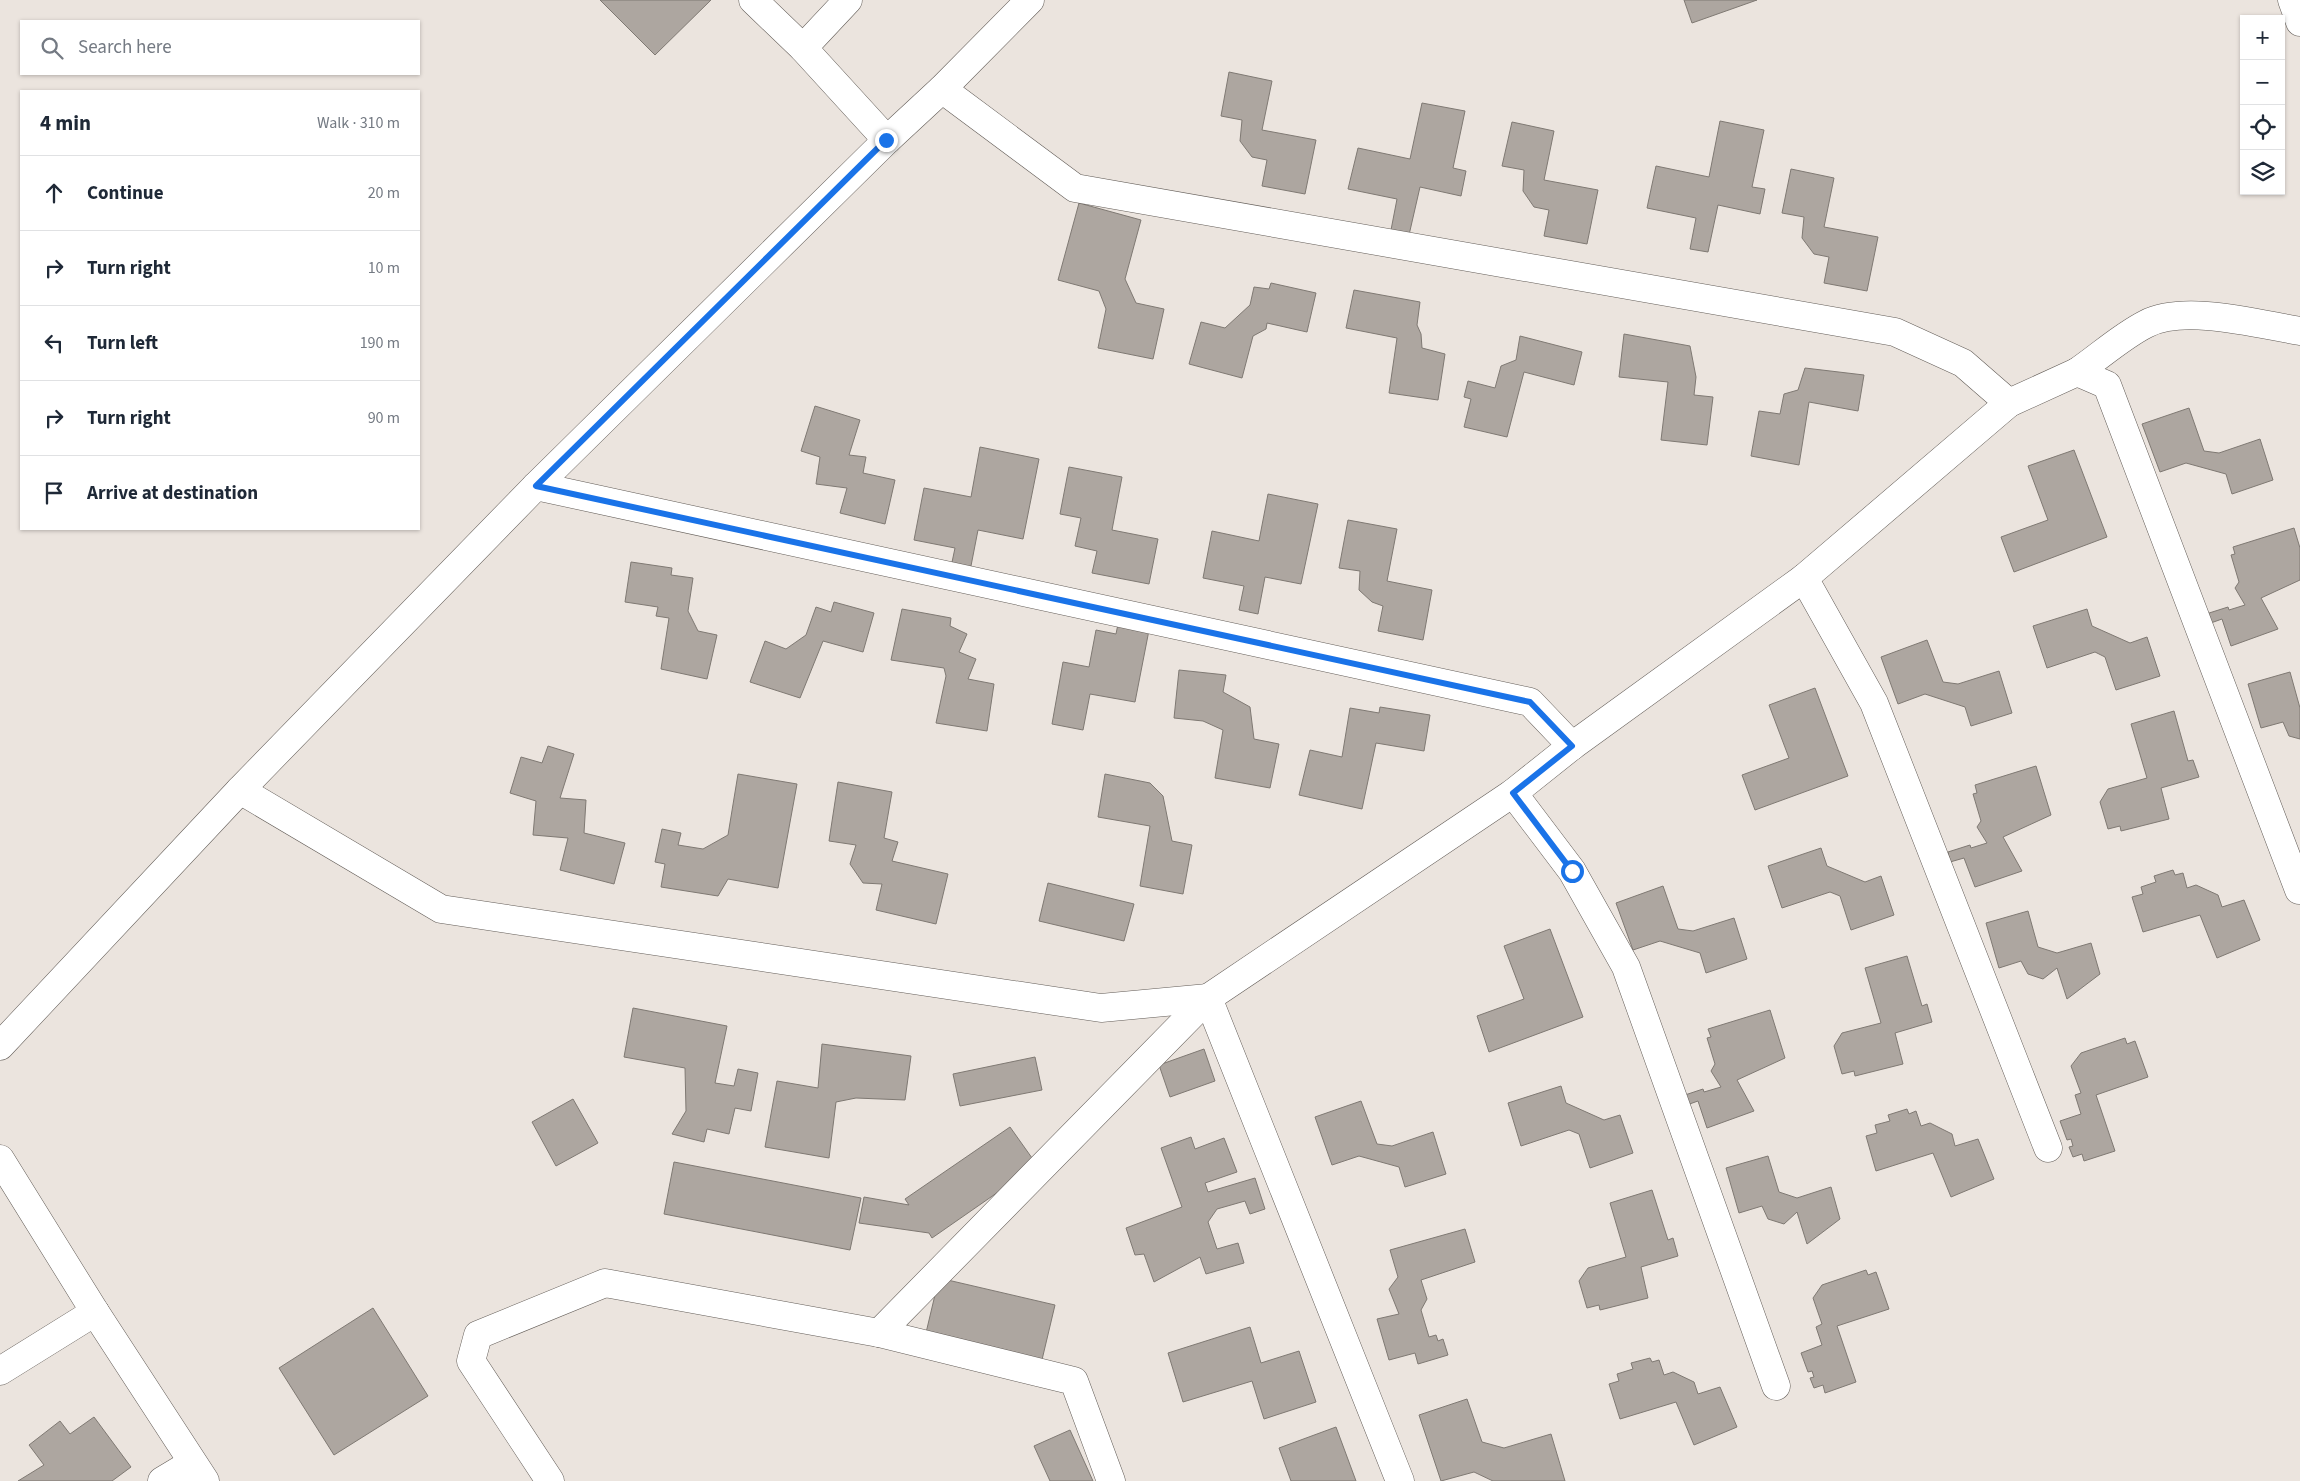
<!DOCTYPE html>
<html lang="en">
<head>
<meta charset="utf-8">
<style>
	:root { --surface:#fff; --page:#f6f6f7; --text:#1f2937; --muted:#747a83; --line:#e0e1e3 }
	body { margin:0; font-family:"Source Sans 3",sans-serif; background:var(--page); color:var(--text) }
	.controls { position:absolute; right:15px; top:15px; display:grid; overflow:hidden; border-radius:0px; box-shadow:0 1px 4px #0004 }
	.controls button { width:45px; height:45px; display:grid; place-items:center; padding:0; border:0; border-bottom:1px solid var(--line); background:var(--surface); color:var(--text); font:25px sans-serif }
	.stop { position:absolute; width:15px; height:15px; margin:-11px; border:4px solid #1a73e8; border-radius:50%; background:#fff }
	.stop.end { background:#1a73e8; border-color:#fff; box-shadow:0 1px 5px #0008 }
	.list { margin:0; padding:0; list-style:none }
	h2 { display:flex; justify-content:space-between; align-items:center; height:65px; margin:0; padding:0 20px; font-size:21px }
	h2 small { font-size:16px; font-weight:400; color:var(--muted) }
	.list li { display:grid; grid-template-columns:32px 1fr auto; gap:15px; align-items:center; box-sizing:border-box; height:75px; padding:0 20px; border-top:1px solid var(--line) }
	.list b { display:block; font-size:19px; white-space:nowrap }
	.list em { font-size:16px; font-style:normal; color:var(--muted) }
	.icon { flex:none; width:28px; height:28px; fill:none; stroke:currentColor; stroke-width:2; stroke-linecap:round; stroke-linejoin:round }
	.map { position:relative; flex:none; width:2300px; height:1481px; overflow:hidden }
	.search { position:absolute; background:var(--surface); box-shadow:0 1px 4px #0004; left:20px; top:20px; width:400px; height:55px; display:flex; align-items:center; gap:12px; box-sizing:border-box; padding:0 18px; border-radius:0px; color:var(--muted); font-size:19px }
	.panel { position:absolute; background:var(--surface); box-shadow:0 1px 4px #0004; left:20px; top:90px; width:400px; height:440px; border-radius:0px }
	.map>svg:first-child { display:block }
</style>
</head>
<body>
<div class="map">
<svg width="2300" height="1481" viewBox="0 0 2300 1481">
	<rect width="100%" height="100%" fill="#ebe4de"/>
	<!-- building -->
	<g fill="#ada6a0" stroke="#7f7973">
		<polygon points="600,0 711,0 655,55"/>
		<polygon points="1684,0 1757,0 1692,23"/>
		<polygon points="1229,72 1272,81 1262,130 1316,140 1305,194 1262,186 1267,160 1252,157 1240,141 1242,120 1221,116"/>
		<polygon points="1422,103 1465,111 1453,168 1466,171 1461,196 1420,187 1409,235 1391,230 1397,199 1348,189 1358,148 1410,159"/>
		<polygon points="1720,121 1764,130 1752,187 1765,189 1760,214 1718,205 1708,252 1690,249 1696,218 1647,208 1656,166 1709,177"/>
		<polygon points="1512,122 1554,131 1544,180 1598,190 1587,244 1544,236 1549,210 1534,207 1523,191 1524,170 1502,166"/>
		<polygon points="1791,169 1834,178 1824,227 1878,237 1867,291 1824,283 1829,257 1814,254 1802,238 1804,217 1782,213"/>
		<polygon points="1079,203 1141,220 1125,279 1136,303 1164,309 1153,359 1098,348 1106,309 1099,291 1058,280"/>
		<polygon points="1271,283 1316,293 1307,332 1267,323 1266,329 1253,336 1242,378 1189,364 1201,322 1225,328 1250,305 1254,287 1269,289"/>
		<polygon points="1354,290 1420,302 1417,325 1421,334 1422,348 1445,354 1438,400 1389,393 1397,338 1346,328"/>
		<polygon points="1624,334 1690,346 1696,377 1694,395 1713,397 1707,445 1661,440 1668,382 1619,377"/>
		<polygon points="1520,336 1582,352 1574,385 1524,372 1507,437 1464,427 1471,399 1464,397 1468,381 1495,388 1501,366 1516,360"/>
		<polygon points="1805,368 1864,375 1858,411 1809,402 1799,465 1751,456 1759,411 1780,414 1784,394 1798,390"/>
		<polygon points="815,406 860,420 849,455 866,457 863,473 895,480 885,524 840,513 847,488 816,484 820,457 801,451"/>
		<polygon points="2189,408 2204,451 2219,453 2260,439 2273,480 2232,494 2226,474 2186,463 2160,472 2142,424"/>
		<polygon points="980,447 1039,459 1023,539 978,530 970,571 951,567 955,548 914,540 924,488 971,497"/>
		<polygon points="2074,450 2107,537 2014,572 2001,537 2048,520 2028,466"/>
		<polygon points="1069,467 1122,477 1112,530 1158,539 1149,584 1092,573 1097,551 1075,546 1081,518 1060,514"/>
		<polygon points="1268,494 1318,504 1301,584 1265,577 1258,614 1239,610 1244,586 1203,578 1212,531 1259,541"/>
		<polygon points="1348,520 1397,529 1387,581 1432,590 1423,640 1378,631 1383,606 1372,602 1359,590 1360,571 1339,568"/>
		<polygon points="2294,528 2300,548 2300,580 2261,598 2278,629 2231,646 2222,619 2208,624 2206,614 2228,607 2229,610 2245,605 2235,588 2239,582 2231,555 2235,554 2233,547"/>
		<polygon points="631,562 672,568 671,575 693,578 688,611 698,631 717,635 707,679 661,669 669,618 656,616 658,607 625,602"/>
		<polygon points="834,602 874,613 863,652 823,641 800,698 750,682 765,641 786,649 806,635 816,607 831,612"/>
		<polygon points="902,609 951,618 950,626 967,634 959,652 976,659 968,679 994,684 987,731 936,723 946,676 944,668 891,660"/>
		<polygon points="2087,609 2092,626 2130,643 2147,637 2160,676 2116,690 2105,657 2095,652 2047,668 2033,626"/>
		<polygon points="1119,619 1150,625 1135,702 1090,694 1083,730 1052,724 1063,662 1089,667 1096,630 1116,634"/>
		<polygon points="1927,640 1943,682 1958,684 1999,671 2012,713 1971,726 1965,707 1925,694 1898,704 1881,657"/>
		<polygon points="1179,670 1226,675 1223,692 1250,707 1254,739 1279,744 1270,788 1215,778 1223,730 1203,721 1174,718"/>
		<polygon points="2290,672 2300,708 2300,739 2289,736 2283,722 2261,728 2248,684"/>
		<polygon points="1815,688 1848,776 1755,810 1742,775 1789,758 1769,705"/>
		<polygon points="1380,707 1430,715 1424,751 1376,743 1362,809 1299,795 1310,750 1342,757 1350,708 1379,713"/>
		<polygon points="2174,711 2188,761 2193,760 2199,777 2161,788 2169,819 2121,831 2120,826 2108,829 2100,802 2108,789 2147,778 2131,724"/>
		<polygon points="548,746 574,754 560,798 586,800 584,833 625,843 614,884 560,870 568,838 533,835 536,801 510,793 521,757 542,763"/>
		<polygon points="2036,766 2051,815 2003,837 2022,871 1975,887 1964,858 1950,862 1948,852 1970,845 1971,848 1987,843 1977,827 1981,821 1973,794 1977,793 1975,785"/>
		<polygon points="738,774 797,784 778,888 728,879 718,896 661,887 665,864 655,862 662,829 681,833 678,845 703,849 728,835"/>
		<polygon points="1105,774 1150,783 1163,796 1172,841 1192,845 1183,894 1140,886 1150,826 1098,817"/>
		<polygon points="838,782 892,792 884,838 898,842 892,861 948,874 936,924 876,910 882,884 863,883 850,864 856,845 829,841"/>
		<polygon points="1821,848 1827,866 1865,882 1881,876 1894,915 1851,930 1840,896 1830,892 1782,908 1768,866"/>
		<polygon points="2173,870 2175,875 2183,873 2187,888 2196,885 2218,895 2222,907 2244,900 2260,940 2217,958 2200,915 2143,932 2132,897 2143,894 2141,887 2156,882 2154,876"/>
		<polygon points="1048,883 1134,904 1124,941 1039,921"/>
		<polygon points="1663,886 1678,929 1693,931 1734,918 1747,959 1706,973 1700,953 1660,941 1633,950 1616,903"/>
		<polygon points="2028,911 2038,947 2057,953 2091,943 2100,974 2067,999 2057,968 2043,979 2028,974 2021,961 1999,968 1986,923"/>
		<polygon points="1550,929 1583,1017 1489,1052 1477,1016 1524,999 1504,946"/>
		<polygon points="1907,956 1922,1006 1927,1004 1932,1022 1895,1033 1903,1064 1855,1076 1854,1071 1842,1074 1834,1046 1842,1033 1881,1023 1865,968"/>
		<polygon points="633,1008 727,1026 715,1083 734,1086 738,1069 758,1073 751,1111 735,1108 729,1134 707,1129 704,1142 672,1134 686,1111 685,1068 624,1057"/>
		<polygon points="1770,1010 1785,1058 1737,1080 1754,1111 1707,1128 1698,1101 1684,1106 1682,1096 1703,1089 1704,1092 1721,1087 1711,1071 1715,1064 1707,1038 1711,1037 1708,1029"/>
		<polygon points="2125,1038 2127,1044 2135,1041 2148,1077 2096,1095 2115,1151 2084,1161 2082,1154 2073,1157 2069,1147 2073,1146 2071,1139 2067,1140 2060,1121 2081,1114 2075,1095 2081,1093 2071,1066 2081,1053"/>
		<polygon points="822,1044 911,1056 905,1100 856,1098 836,1102 829,1158 765,1147 777,1081 818,1088"/>
		<polygon points="1204,1049 1215,1081 1170,1097 1159,1065"/>
		<polygon points="1035,1057 1042,1090 960,1106 953,1074"/>
		<polygon points="1561,1086 1566,1103 1604,1120 1620,1115 1633,1153 1590,1168 1579,1134 1569,1130 1521,1146 1508,1103"/>
		<polygon points="573,1099 598,1143 556,1166 532,1122"/>
		<polygon points="1361,1101 1377,1144 1392,1146 1433,1132 1446,1174 1405,1187 1399,1167 1359,1156 1332,1165 1315,1117"/>
		<polygon points="1907,1109 1909,1114 1916,1111 1921,1126 1930,1123 1952,1134 1955,1146 1978,1139 1994,1179 1951,1197 1933,1153 1876,1171 1866,1136 1877,1133 1875,1125 1890,1121 1888,1115"/>
		<polygon points="1010,1127 1037,1165 932,1238 929,1233 859,1223 864,1197 909,1205 905,1199"/>
		<polygon points="1191,1137 1195,1149 1224,1138 1237,1172 1205,1183 1208,1192 1255,1178 1265,1209 1250,1214 1245,1201 1217,1209 1208,1222 1217,1249 1238,1243 1244,1263 1206,1274 1200,1257 1154,1282 1144,1254 1135,1255 1126,1228 1182,1207 1161,1148"/>
		<polygon points="1768,1156 1779,1192 1797,1198 1831,1187 1840,1219 1807,1244 1797,1212 1784,1224 1768,1219 1762,1206 1739,1213 1726,1168"/>
		<polygon points="674,1162 861,1198 850,1250 664,1214"/>
		<polygon points="1652,1190 1668,1240 1673,1238 1678,1256 1641,1267 1648,1298 1600,1310 1599,1305 1587,1308 1579,1281 1588,1268 1626,1257 1610,1203"/>
		<polygon points="1465,1229 1475,1262 1421,1280 1427,1299 1421,1310 1429,1337 1436,1335 1438,1341 1443,1339 1448,1355 1418,1364 1415,1353 1389,1360 1377,1319 1399,1314 1389,1289 1398,1277 1390,1250"/>
		<polygon points="1866,1270 1868,1275 1876,1272 1889,1309 1837,1326 1856,1382 1825,1393 1823,1385 1814,1388 1810,1378 1814,1377 1812,1371 1808,1372 1801,1353 1822,1345 1816,1327 1822,1324 1813,1298 1822,1285"/>
		<polygon points="939,1278 1055,1305 1041,1364 925,1337"/>
		<polygon points="373,1308 428,1396 334,1455 279,1368"/>
		<polygon points="1250,1327 1261,1363 1299,1351 1316,1402 1264,1419 1252,1381 1183,1402 1168,1353"/>
		<polygon points="1650,1358 1652,1362 1659,1360 1664,1375 1673,1372 1694,1382 1698,1394 1720,1387 1737,1427 1694,1445 1676,1402 1620,1419 1609,1384 1619,1381 1617,1374 1633,1369 1631,1363"/>
		<polygon points="1467,1399 1482,1442 1504,1448 1551,1434 1565,1481 1493,1481 1474,1472 1441,1481 1419,1415"/>
		<polygon points="94,1417 131,1467 112,1481 18,1481 44,1465 29,1445 60,1421 70,1434"/>
		<polygon points="1336,1427 1356,1481 1291,1481 1279,1448"/>
		<polygon points="1070,1430 1093,1481 1050,1481 1034,1446"/>
	</g>
	<g fill="none" stroke-linecap="round" stroke-linejoin="round">
		<!-- minor casing -->
		<g stroke="#635d58" stroke-width="29">
			<g id="minor">
				<polyline points="753,0 803,48 887,140"/>
				<polyline points="2292,0 2300,22"/>
				<polyline points="803,48 848,0"/>
				<polyline points="942,89 1075,188 1895,332 1963,363 2009,403"/>
				<path d="M 2077,372 C 2099,357 2122,336 2146,324 C 2184,304 2258,324 2300,331"/>
				<polyline points="536,486 1530,702 1572,746"/>
				<polyline points="1804,578 1874,703 2048,1148"/>
				<polyline points="240,790 441,909 1101,1008 1208,998 1400,1481"/>
				<polyline points="1513,793 1572,871 1626,967 1776,1386"/>
				<polyline points="0,1159 95,1312 205,1481"/>
				<polyline points="879,1333 1208,998 1513,793 1572,746 1804,578 2009,403 2077,372 2107,385 2299,890"/>
				<polyline points="0,1371 95,1312"/>
				<polyline points="162,1481 192,1463"/>
				<polyline points="550,1481 471,1361 478,1335 605,1283 879,1333 1074,1381 1111,1481"/>
			</g>
		</g>
		<!-- tertiary casing -->
		<g stroke="#635d58" stroke-width="29">
			<polyline id="tertiary" points="0,1046 240,790 536,486 887,140 942,89 1030,0"/>
		</g>
		<!-- minor -->
		<use href="#minor" stroke="#fff" stroke-width="28"/>
		<!-- tertiary -->
		<use href="#tertiary" stroke="#fff" stroke-width="28"/>
	</g>
	<g fill="none" stroke-linecap="round" stroke-linejoin="round">
		<!-- route -->
		<polyline stroke="#1a73e8" stroke-width="6" points="886,140 536,486 1530,702 1572,746 1513,793 1572,871"/>
	</g>
</svg>
<div class="controls">
<button>+</button>
<button>−</button>
<button><svg class="icon" aria-label="locate" viewBox="0 0 24 24"><circle cx="12" cy="12" r="6"/><path d="M12 2v4M12 18v4M2 12h4M18 12h4"/></svg></button>
<button><svg class="icon" aria-label="layers" viewBox="0 0 24 24"><path d="M12 4l9 5-9 5-9-5zM3 14l9 5 9-5"/></svg></button>
</div>
<div class="stop" style="left:1572px;top:871px"></div>
<div class="stop end" style="left:886px;top:140px"></div>
<div class="search"><svg class="icon" aria-label="search" viewBox="0 0 24 24"><circle cx="10" cy="10" r="6"/><path d="M15 15l6 6"/></svg>Search here</div>
<section class="panel">
<h2>4 min<small>Walk · 310 m</small></h2>
<ul class="list">
<li><svg class="icon" aria-label="ahead" viewBox="0 0 24 24"><path d="M12 20V5M6 11l6-6 6 6"/></svg><div><b>Continue</b></div><em>20 m</em></li>
<li><svg class="icon" aria-label="right" viewBox="0 0 24 24"><path d="M7 20v-9h11M14 6l5 5-5 5"/></svg><div><b>Turn right</b></div><em>10 m</em></li>
<li><svg class="icon" aria-label="left" viewBox="0 0 24 24"><path d="M17 20v-9H6M10 6l-5 5 5 5"/></svg><div><b>Turn left</b></div><em>190 m</em></li>
<li><svg class="icon" aria-label="right" viewBox="0 0 24 24"><path d="M7 20v-9h11M14 6l5 5-5 5"/></svg><div><b>Turn right</b></div><em>90 m</em></li>
<li><svg class="icon" aria-label="arrive" viewBox="0 0 24 24"><path d="M6 21V4h12l-3 4 3 4H6"/></svg><div><b>Arrive at destination</b></div></li>
</ul>
</section>
</div>
</body>
</html>
